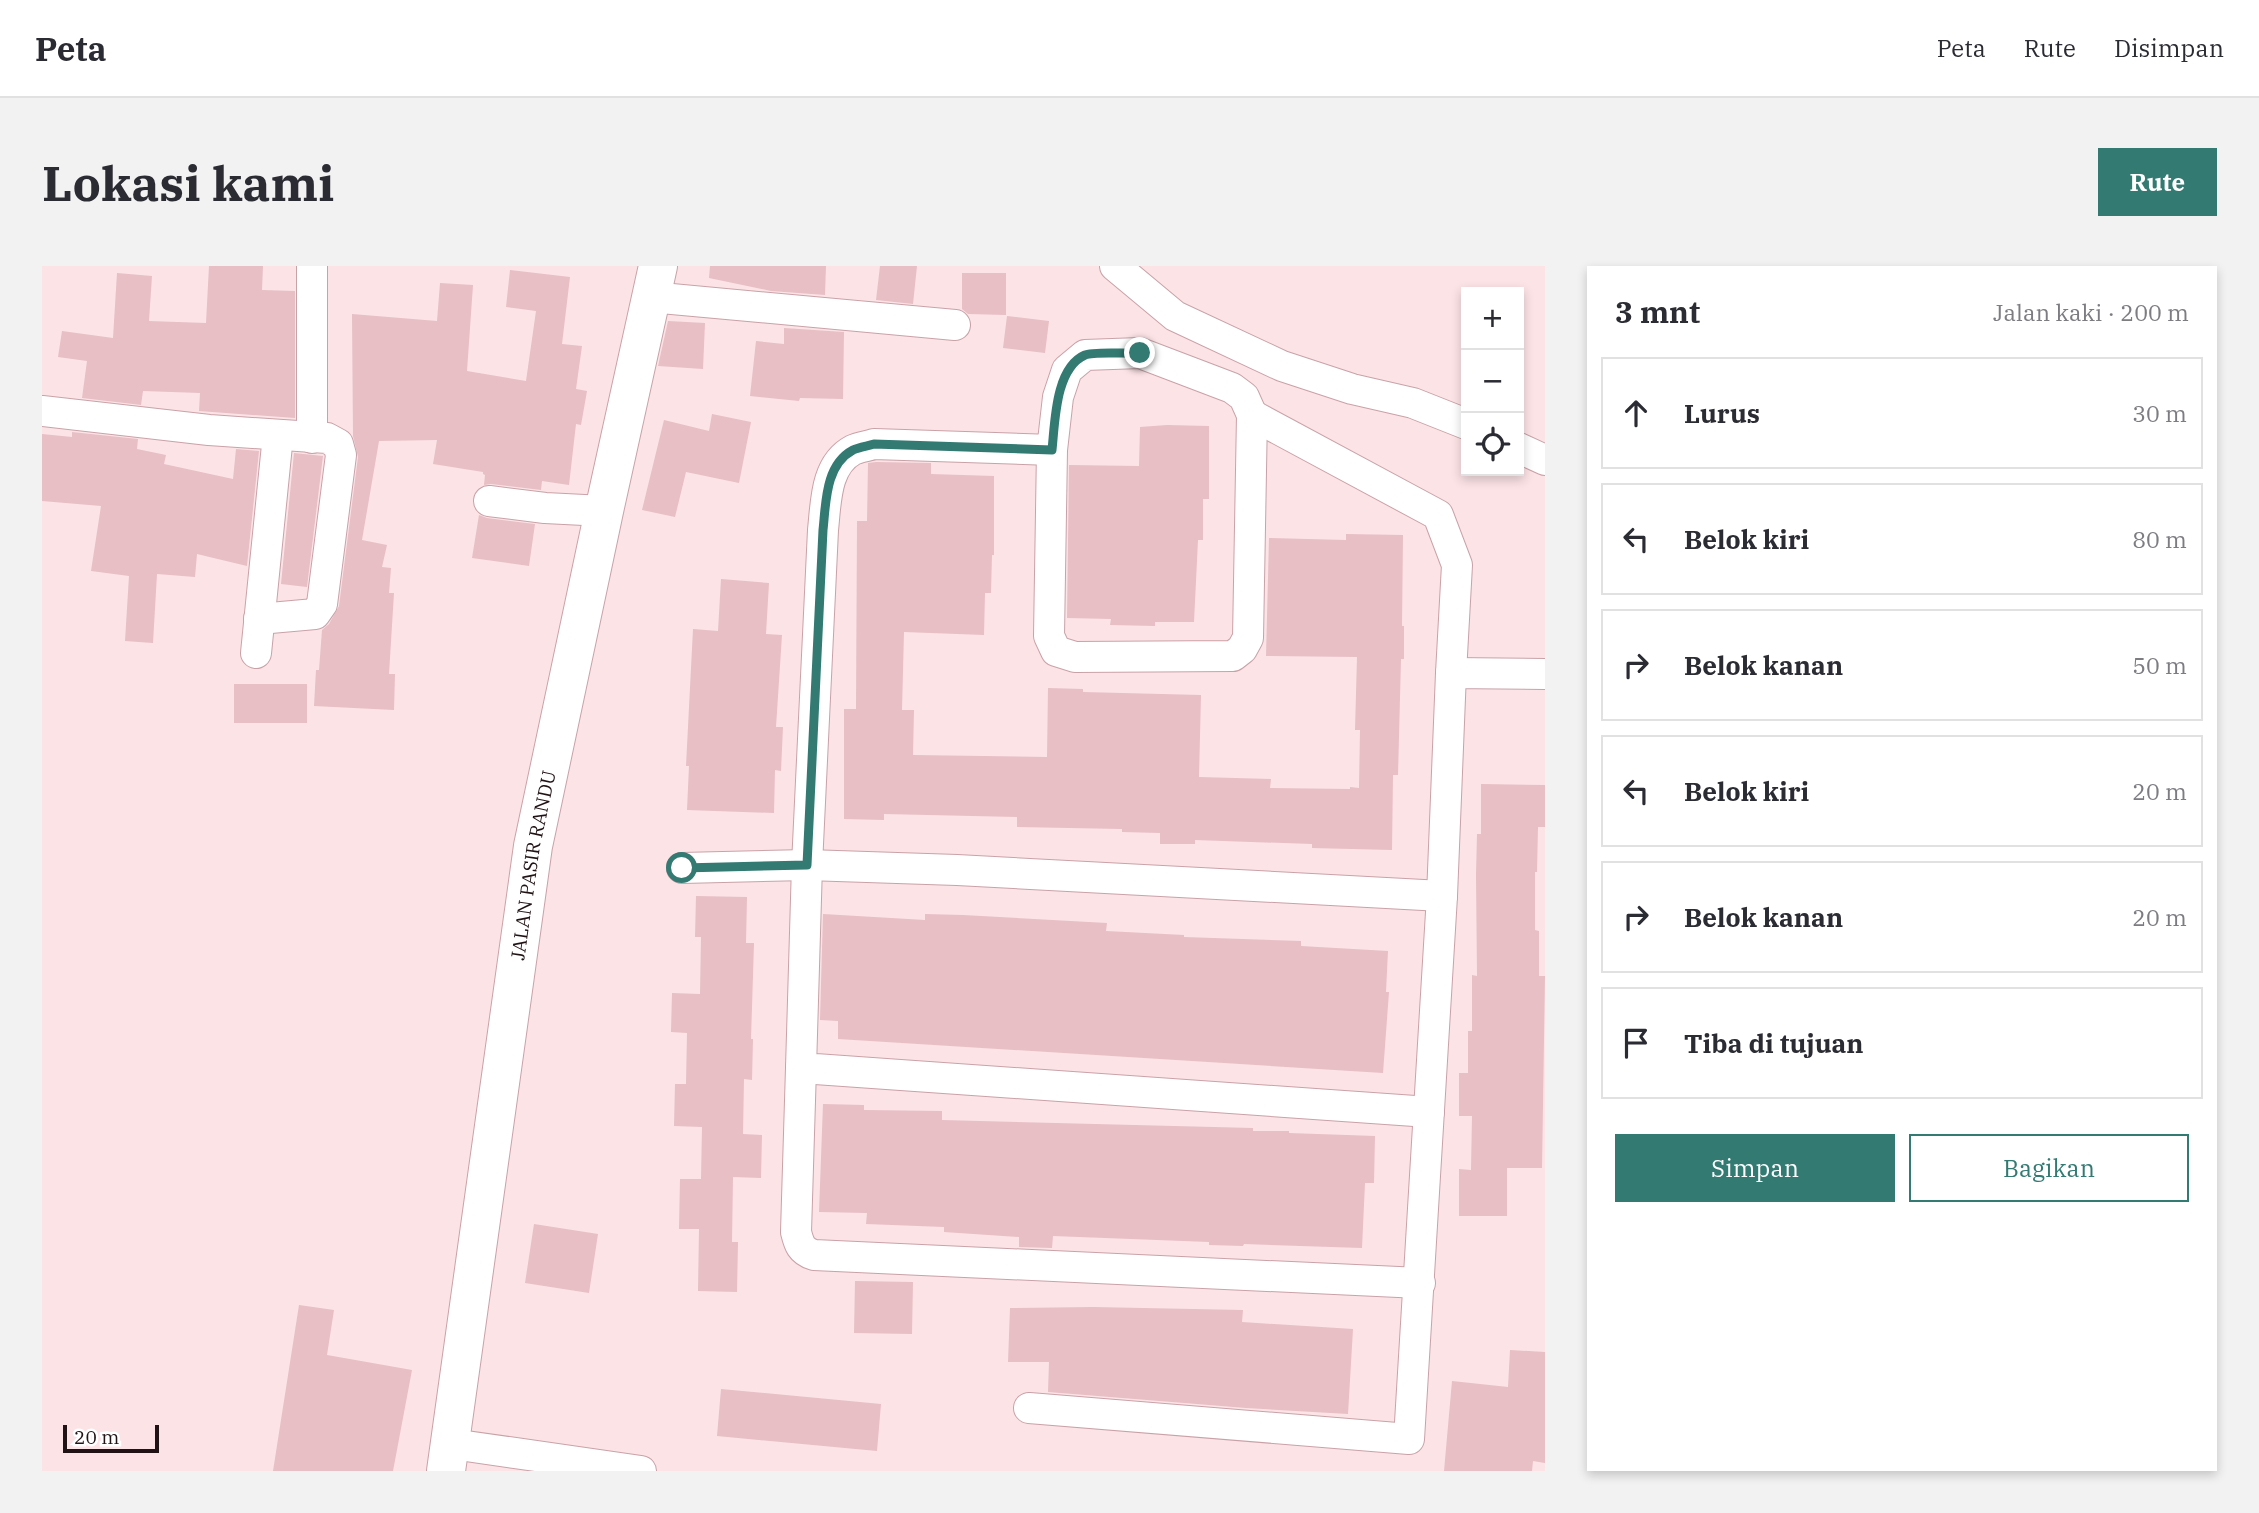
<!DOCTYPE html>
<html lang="id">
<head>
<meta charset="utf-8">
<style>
	:root { --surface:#fff; --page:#f2f2f3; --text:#2b2b33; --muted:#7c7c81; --line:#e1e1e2; --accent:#337a73 }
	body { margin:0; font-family:"IBM Plex Serif",serif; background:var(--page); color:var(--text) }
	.controls { position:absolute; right:21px; top:21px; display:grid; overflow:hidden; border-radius:0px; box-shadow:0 4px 10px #0003 }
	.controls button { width:63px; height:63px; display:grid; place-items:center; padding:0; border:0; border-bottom:2px solid var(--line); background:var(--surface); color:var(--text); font:35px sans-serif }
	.scale { position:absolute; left:21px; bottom:18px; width:96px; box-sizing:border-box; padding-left:7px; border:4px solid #201215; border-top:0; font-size:19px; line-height:24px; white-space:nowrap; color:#201215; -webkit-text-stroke:5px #fff; paint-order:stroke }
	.stop { position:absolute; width:21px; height:21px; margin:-16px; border:5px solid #337a73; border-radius:50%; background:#fff }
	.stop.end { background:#337a73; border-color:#fff; box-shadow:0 2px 7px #0008 }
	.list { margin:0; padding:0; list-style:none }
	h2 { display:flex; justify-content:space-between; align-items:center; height:91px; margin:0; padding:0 28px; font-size:30px }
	h2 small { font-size:23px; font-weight:400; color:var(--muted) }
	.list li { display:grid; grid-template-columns:46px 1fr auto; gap:21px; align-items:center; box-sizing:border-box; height:112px; margin:0 14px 14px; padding:0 14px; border:2px solid var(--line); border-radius:0px }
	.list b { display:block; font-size:26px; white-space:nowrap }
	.list em { font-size:23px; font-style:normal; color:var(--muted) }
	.actions { display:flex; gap:14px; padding:21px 28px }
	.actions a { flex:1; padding:16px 0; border:2px solid var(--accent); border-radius:0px; text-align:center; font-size:24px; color:var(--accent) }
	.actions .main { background:var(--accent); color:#fff }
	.icon { flex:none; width:38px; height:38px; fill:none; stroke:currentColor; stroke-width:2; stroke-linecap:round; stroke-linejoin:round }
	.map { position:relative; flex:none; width:1503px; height:1205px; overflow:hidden; border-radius:0px }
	header { display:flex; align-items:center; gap:42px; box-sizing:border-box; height:98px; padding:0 35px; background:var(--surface); border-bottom:2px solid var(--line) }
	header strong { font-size:33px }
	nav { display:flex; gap:38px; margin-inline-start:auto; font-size:24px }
	.intro { display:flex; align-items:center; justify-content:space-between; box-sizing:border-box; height:168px; padding:0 42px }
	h1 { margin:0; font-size:49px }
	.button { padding:18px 32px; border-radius:0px; background:var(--accent); color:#fff; font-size:24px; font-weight:700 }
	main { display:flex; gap:42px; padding:0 42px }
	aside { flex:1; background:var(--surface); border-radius:0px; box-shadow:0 4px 10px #0003 }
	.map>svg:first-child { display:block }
</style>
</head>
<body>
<header>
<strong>Peta</strong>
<nav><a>Peta</a><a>Rute</a><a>Disimpan</a></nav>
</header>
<div class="intro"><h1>Lokasi kami</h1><a class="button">Rute</a></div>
<main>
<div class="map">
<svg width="1503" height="1205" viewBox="0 0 1503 1205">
	<rect width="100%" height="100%" fill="#fce3e6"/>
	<!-- building -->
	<g fill="#e7bfc5">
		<polygon points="167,0 221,0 220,24 253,25 253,152 157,145 158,127 101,125 99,139 40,132 45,95 16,91 20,65 71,72 75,7 110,10 107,55 164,57"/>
		<polygon points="668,0 784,0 783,29 729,25 667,12"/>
		<polygon points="838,0 875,0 871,38 834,34"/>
		<polygon points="468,4 528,11 520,78 540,80 534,123 545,125 539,159 534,158 527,219 500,215 499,224 449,218 442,219 443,209 441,208 441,206 391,198 395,174 337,175 320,274 345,279 340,301 349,302 347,327 352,327 347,408 353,408 352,444 272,440 274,404 277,404 280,364 287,358 297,340 316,191 311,170 310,48 395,55 398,17 431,19 425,105 484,115 494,45 464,41"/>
		<polygon points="920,7 964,7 964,49 926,48 920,43"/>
		<polygon points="965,50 1007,55 1003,87 961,82"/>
		<polygon points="626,55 663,57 661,103 616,100"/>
		<polygon points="742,62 802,66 801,133 758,132 757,135 708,130 714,75 742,78"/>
		<polygon points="670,148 709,156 697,217 644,206 633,251 600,244 622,154 667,165"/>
		<polygon points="1125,159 1167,160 1167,233 1161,233 1161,274 1156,274 1152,356 1113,356 1113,360 1068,359 1069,353 1025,352 1027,199 1097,200 1098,161"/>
		<polygon points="30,166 96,173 95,183 124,189 122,198 191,213 194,183 217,185 205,300 155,288 153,311 115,308 111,377 83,375 87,310 49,305 59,240 0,235 0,168 30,171"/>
		<polygon points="252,187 281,190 265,321 239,318"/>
		<polygon points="834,196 889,197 889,208 952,210 952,289 950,289 949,327 943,327 942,369 862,366 860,444 872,444 871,489 1005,491 1006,422 1041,423 1041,426 1159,429 1157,511 1229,513 1228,522 1308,523 1308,521 1317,522 1318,464 1313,464 1315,391 1224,390 1227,272 1304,274 1304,268 1361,269 1360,360 1362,360 1362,393 1359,393 1356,509 1351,509 1350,584 1270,582 1270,578 1153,574 1153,578 1118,578 1118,567 1080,566 1080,563 975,561 975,551 842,548 842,554 802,553 802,443 814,443 815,255 825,255 826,197"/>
		<polygon points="437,249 445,252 493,258 487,300 430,292"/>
		<polygon points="679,313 727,317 724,368 740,369 734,461 741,461 739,505 733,504 732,547 645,544 647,500 644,500 651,363 676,365"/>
		<rect x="192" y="418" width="73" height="39"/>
		<polygon points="1439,518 1503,519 1503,561 1496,561 1495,606 1493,606 1493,664 1497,665 1497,710 1503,710 1500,902 1465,902 1465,950 1417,950 1417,903 1429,904 1430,850 1417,850 1417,807 1426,807 1426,765 1430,765 1430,709 1435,710 1434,609 1435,568 1439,568"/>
		<polygon points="654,630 705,631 704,677 712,677 709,773 711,773 710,814 702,813 701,868 720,869 719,912 691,911 690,976 696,976 695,1026 656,1025 657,963 637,963 638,913 659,913 660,861 632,860 633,818 644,818 645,767 629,766 630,727 658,728 659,671 653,671"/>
		<polygon points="781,648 883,654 883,648 921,649 1065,657 1064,665 1142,669 1142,671 1259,675 1259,680 1346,685 1344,726 1347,726 1341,807 796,773 796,755 778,754"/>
		<polygon points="781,838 822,839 822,844 900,845 900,854 1211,862 1211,865 1247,865 1247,867 1333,870 1332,917 1323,917 1320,982 1202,978 1201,980 1167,979 1167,976 1011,970 1010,982 977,981 977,971 902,966 902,961 824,958 825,947 777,946"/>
		<polygon points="492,958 556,968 547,1027 483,1017"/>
		<polygon points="813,1015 871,1016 870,1068 812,1067"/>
		<polygon points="257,1039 292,1044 285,1089 370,1104 351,1205 231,1205"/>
		<polygon points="1051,1041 1201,1044 1200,1056 1311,1063 1306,1148 1204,1142 1006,1126 1007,1096 966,1096 968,1042"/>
		<polygon points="1468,1084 1503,1086 1503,1197 1491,1195 1490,1205 1402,1205 1410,1115 1466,1121"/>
		<polygon points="679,1123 839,1138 835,1185 675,1170"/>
	</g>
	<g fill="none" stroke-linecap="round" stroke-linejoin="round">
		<!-- minor casing -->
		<g stroke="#c9a2a8" stroke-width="32">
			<g id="minor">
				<polyline points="270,0 270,172"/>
				<polyline points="1073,0 1133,50 1240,100 1310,123 1371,137 1424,158"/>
				<polyline points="608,31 913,59"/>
				<polyline points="0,145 167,164 285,172 296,178 299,189 280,338 273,348 217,353"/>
				<polyline points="1210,149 1396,249 1415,299 1409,407"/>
				<polyline points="1477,182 1503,194"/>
				<path d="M 1010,184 L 1016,131 L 1025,104 L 1043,89 L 1098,87 L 1190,122 L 1202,131 L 1210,149 L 1206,372 L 1200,383 L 1191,390 L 1033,391 L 1014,385 L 1007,370 L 1010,184 L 832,178 C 826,180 817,181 811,184 C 783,199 784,237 781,264 L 765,599 L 759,802 L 1387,846"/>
				<polyline points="447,235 503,242 562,245"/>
				<polyline points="214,387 236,169"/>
				<polyline points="640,602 765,599 915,604 1400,630"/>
				<path d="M 759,802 L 754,966 C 757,978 759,985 772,989 L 1378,1017"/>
				<polyline points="987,1142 1367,1173 1400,630 1409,407 1503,408"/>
				<polyline points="410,1178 599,1205"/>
			</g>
		</g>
		<!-- secondary casing -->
		<g stroke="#c9a2a8" stroke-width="40">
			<g id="secondary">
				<path id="s1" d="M 404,1205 L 491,580 L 562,245 L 616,0"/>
			</g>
		</g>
		<!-- minor -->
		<use href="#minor" stroke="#fff" stroke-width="30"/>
		<!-- secondary -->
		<use href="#secondary" stroke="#fff" stroke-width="38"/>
	</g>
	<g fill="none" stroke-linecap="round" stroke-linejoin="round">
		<!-- route -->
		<path stroke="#337a73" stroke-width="9" d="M 640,602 L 765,599 L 781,264 C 784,237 783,199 811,184 C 817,181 826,180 832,178 L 1010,184 C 1013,157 1013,102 1043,89 C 1051,85 1087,88 1098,87"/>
	</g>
	<g text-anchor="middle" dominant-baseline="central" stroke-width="6" stroke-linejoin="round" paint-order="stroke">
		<!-- street labels -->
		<g font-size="19" fill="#201215" stroke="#fff">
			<text stroke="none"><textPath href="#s1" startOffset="612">JALAN PASIR RANDU</textPath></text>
		</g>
	</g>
</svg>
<div class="controls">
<button>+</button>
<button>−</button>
<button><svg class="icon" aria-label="locate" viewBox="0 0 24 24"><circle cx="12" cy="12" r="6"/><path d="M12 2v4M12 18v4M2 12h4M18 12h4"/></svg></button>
</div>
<div class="scale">20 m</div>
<div class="stop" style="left:640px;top:602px"></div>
<div class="stop end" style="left:1098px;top:87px"></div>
</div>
<aside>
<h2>3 mnt<small>Jalan kaki · 200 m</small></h2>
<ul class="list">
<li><svg class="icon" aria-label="ahead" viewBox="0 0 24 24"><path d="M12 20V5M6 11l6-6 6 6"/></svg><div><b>Lurus</b></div><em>30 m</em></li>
<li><svg class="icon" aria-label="left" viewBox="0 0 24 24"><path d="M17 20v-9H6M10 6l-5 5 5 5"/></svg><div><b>Belok kiri</b></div><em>80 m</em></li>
<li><svg class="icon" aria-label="right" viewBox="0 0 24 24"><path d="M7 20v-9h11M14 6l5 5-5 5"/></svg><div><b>Belok kanan</b></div><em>50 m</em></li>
<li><svg class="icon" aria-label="left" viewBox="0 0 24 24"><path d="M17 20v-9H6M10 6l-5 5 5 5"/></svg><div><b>Belok kiri</b></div><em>20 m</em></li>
<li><svg class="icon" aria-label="right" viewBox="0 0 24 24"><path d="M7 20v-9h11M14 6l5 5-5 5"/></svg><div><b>Belok kanan</b></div><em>20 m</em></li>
<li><svg class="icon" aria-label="arrive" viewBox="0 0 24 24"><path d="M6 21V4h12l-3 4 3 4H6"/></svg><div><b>Tiba di tujuan</b></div></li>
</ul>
<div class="actions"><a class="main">Simpan</a><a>Bagikan</a></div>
</aside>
</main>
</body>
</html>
